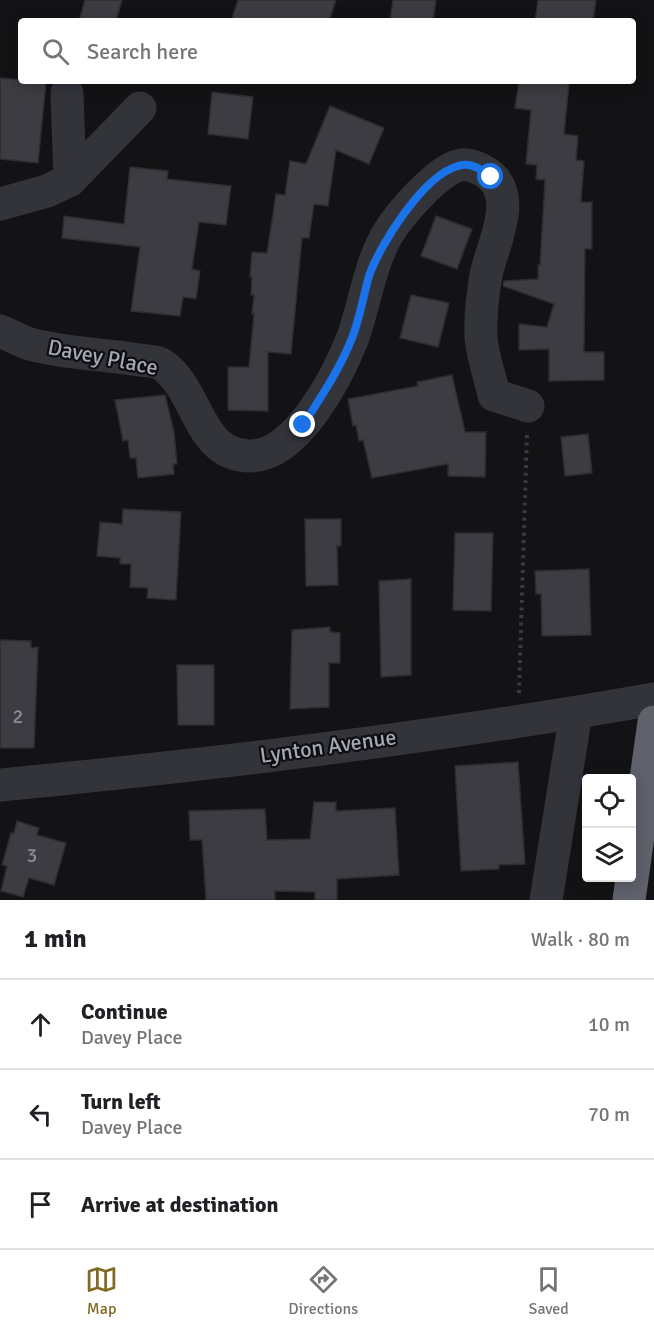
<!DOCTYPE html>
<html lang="en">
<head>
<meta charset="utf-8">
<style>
	:root { --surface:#fff; --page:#f6f6f6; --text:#202124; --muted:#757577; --line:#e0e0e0; --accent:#836a23 }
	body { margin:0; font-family:Signika,sans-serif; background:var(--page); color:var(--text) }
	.controls { position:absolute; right:18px; bottom:18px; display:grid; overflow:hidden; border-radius:6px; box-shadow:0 3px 15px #0003 }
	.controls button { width:54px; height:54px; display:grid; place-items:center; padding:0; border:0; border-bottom:2px solid var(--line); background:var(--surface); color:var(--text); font:30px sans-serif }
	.stop { position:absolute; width:18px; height:18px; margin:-14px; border:4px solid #1a73e8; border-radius:50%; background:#fff }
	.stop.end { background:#1a73e8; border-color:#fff; box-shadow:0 2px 6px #0008 }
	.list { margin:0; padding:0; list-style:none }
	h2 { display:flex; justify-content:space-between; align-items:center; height:78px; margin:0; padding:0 24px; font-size:26px }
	h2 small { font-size:20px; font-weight:400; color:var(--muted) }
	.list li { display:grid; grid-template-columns:39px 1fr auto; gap:18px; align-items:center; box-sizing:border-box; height:90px; padding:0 24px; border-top:2px solid var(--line) }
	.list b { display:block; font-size:22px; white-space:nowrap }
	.list p { margin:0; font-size:20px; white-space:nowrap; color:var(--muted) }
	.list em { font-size:20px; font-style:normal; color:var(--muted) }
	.icon { flex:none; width:33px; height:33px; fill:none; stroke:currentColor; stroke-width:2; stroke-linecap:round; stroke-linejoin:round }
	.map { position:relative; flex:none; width:654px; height:900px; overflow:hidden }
	.search { position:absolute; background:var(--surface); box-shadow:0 3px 15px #0003; left:18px; right:18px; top:18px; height:66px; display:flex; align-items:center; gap:15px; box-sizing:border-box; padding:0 21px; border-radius:6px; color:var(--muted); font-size:22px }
	.sheet { height:348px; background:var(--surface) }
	nav { display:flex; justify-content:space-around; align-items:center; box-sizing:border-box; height:84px; border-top:2px solid var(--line); background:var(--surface); font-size:16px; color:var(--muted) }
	nav a { display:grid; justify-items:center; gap:3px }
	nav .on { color:var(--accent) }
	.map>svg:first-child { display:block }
</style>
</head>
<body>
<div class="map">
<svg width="654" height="900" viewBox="0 0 654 900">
	<rect width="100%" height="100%" fill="#131214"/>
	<!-- building -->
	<g fill="#3c3c42" stroke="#2d2c30" stroke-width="1.5">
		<polygon points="85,0 122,0 116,21 79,21"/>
		<polygon points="238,0 336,0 329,21 231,21"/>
		<polygon points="393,0 436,0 433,21 390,21"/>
		<polygon points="538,0 596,0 593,21 535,21"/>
		<polygon points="0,78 46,82 38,163 0,159"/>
		<polygon points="519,81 569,83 564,134 578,136 576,160 584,161 581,202 592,202 592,249 585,249 584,352 604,352 604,380 549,381 549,349 519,350 519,324 547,327 554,304 503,286 504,281 538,279 538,265 540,265 545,180 536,179 537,165 526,164 531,110 515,108"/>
		<polygon points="212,92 253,97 248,139 208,134"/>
		<polygon points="330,106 384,128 369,164 336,150 328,206 314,204 309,238 302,238 291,354 268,352 268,411 228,410 228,367 249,367 254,314 252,314 254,295 251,295 252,277 250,277 252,252 267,253 276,194 285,195 290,161 306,164"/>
		<polygon points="130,167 168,171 167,179 231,186 226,225 199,222 192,269 200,271 196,299 183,297 180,316 131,311 140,247 62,238 64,216 124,224"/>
		<polygon points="436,216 472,229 457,269 421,256"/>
		<polygon points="411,295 449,303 438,347 400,338"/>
		<polygon points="452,375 465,432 486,432 485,477 448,476 448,464 372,478 363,440 359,441 356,425 353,426 348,399 418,386 417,382"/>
		<polygon points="165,395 174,432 177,464 173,464 174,474 138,478 136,458 130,458 128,440 123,441 115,400"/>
		<polygon points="588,434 592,473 565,476 561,437"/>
		<polygon points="123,509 181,512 176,600 147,598 148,588 130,587 131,564 120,564 120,558 97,556 100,522 122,524"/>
		<polygon points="305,519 341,519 341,546 337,546 338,585 306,586"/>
		<polygon points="455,533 493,533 491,611 453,610"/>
		<polygon points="589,569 591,635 542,636 541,594 536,594 535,571"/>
		<polygon points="411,579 411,675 381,677 379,581"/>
		<polygon points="330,627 330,632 340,633 340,663 329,663 329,707 290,709 292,630"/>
		<polygon points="0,640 31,641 31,648 38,647 34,748 0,748"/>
		<polygon points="177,665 214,665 214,725 178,725"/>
		<polygon points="518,762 525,864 499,865 499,869 461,871 455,766"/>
		<polygon points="314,802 336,802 336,811 395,808 399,875 337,879 337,900 315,900 315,892 275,891 275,900 206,900 202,840 190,840 189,811 265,809 267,840 310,839"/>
		<polygon points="17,821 39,828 37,835 66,843 54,885 29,878 23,897 1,891 7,866 2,865 11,833 14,833"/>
	</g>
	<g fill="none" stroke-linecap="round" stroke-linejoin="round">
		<!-- path -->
		<polyline stroke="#393b41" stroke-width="4" stroke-dasharray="3 4.5" stroke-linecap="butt" points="519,693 527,434"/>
		<!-- minor -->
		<g stroke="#33343a" stroke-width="33">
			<polyline points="67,93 70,180"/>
			<polyline points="0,204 47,191 70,180 140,108"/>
			<path d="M 0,331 C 10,335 20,341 30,344 C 63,353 99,354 133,359 C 142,361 157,360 164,366 C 199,392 198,456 250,456 C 297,456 338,376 353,337 C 365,303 369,267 387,235 C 398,216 439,168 461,165 C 471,164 479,168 487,173 C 520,196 492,245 486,275 C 483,293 480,317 481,336 C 482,355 490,376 494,395 L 528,406"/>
			<path d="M 0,785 C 218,764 438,737 654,699"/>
			<polyline points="546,900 576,713"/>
		</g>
		<!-- highway -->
		<polyline stroke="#5f616b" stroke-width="33" points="629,900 654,722"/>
	</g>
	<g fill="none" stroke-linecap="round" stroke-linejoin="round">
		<!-- route -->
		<path stroke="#1a73e8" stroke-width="8" d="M 303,425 C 321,397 340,369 352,338 C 360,318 363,297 369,276 C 380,244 424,175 458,166 C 471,162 481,169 491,177"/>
	</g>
	<g text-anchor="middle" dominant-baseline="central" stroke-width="4.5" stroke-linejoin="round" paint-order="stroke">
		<!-- number labels -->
		<g font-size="20" fill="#898c99">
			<text x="18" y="716">2</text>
			<text x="32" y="855">3</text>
		</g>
		<!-- street labels -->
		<g font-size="22" fill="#a3a7b6" stroke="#0e0d0f">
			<text transform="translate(103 357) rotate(11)">Davey Place</text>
			<text transform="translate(328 746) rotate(-8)">Lynton Avenue</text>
		</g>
	</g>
</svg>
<div class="controls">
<button><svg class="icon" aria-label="locate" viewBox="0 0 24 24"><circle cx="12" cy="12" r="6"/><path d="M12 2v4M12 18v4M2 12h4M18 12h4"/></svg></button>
<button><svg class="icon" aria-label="layers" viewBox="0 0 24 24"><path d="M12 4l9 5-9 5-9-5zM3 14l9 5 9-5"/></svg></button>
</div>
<div class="stop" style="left:491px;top:177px"></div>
<div class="stop end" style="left:303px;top:425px"></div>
<div class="search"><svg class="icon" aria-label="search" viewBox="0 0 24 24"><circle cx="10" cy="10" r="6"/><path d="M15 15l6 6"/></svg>Search here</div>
</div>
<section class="sheet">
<h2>1 min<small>Walk · 80 m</small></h2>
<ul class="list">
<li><svg class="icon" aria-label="ahead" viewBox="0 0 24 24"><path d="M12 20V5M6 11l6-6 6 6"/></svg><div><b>Continue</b><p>Davey Place</p></div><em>10 m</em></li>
<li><svg class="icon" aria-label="left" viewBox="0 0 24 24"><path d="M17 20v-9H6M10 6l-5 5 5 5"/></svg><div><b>Turn left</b><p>Davey Place</p></div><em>70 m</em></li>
<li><svg class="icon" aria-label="arrive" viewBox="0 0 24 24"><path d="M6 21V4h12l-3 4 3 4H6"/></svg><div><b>Arrive at destination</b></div></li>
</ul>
</section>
<nav>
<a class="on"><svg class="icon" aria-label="map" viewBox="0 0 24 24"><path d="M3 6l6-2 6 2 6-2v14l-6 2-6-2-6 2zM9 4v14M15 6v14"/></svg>Map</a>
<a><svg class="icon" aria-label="directions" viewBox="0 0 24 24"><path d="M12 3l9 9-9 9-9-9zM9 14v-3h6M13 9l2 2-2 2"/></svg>Directions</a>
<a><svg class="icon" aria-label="saved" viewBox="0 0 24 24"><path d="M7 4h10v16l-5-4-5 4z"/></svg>Saved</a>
</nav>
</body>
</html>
